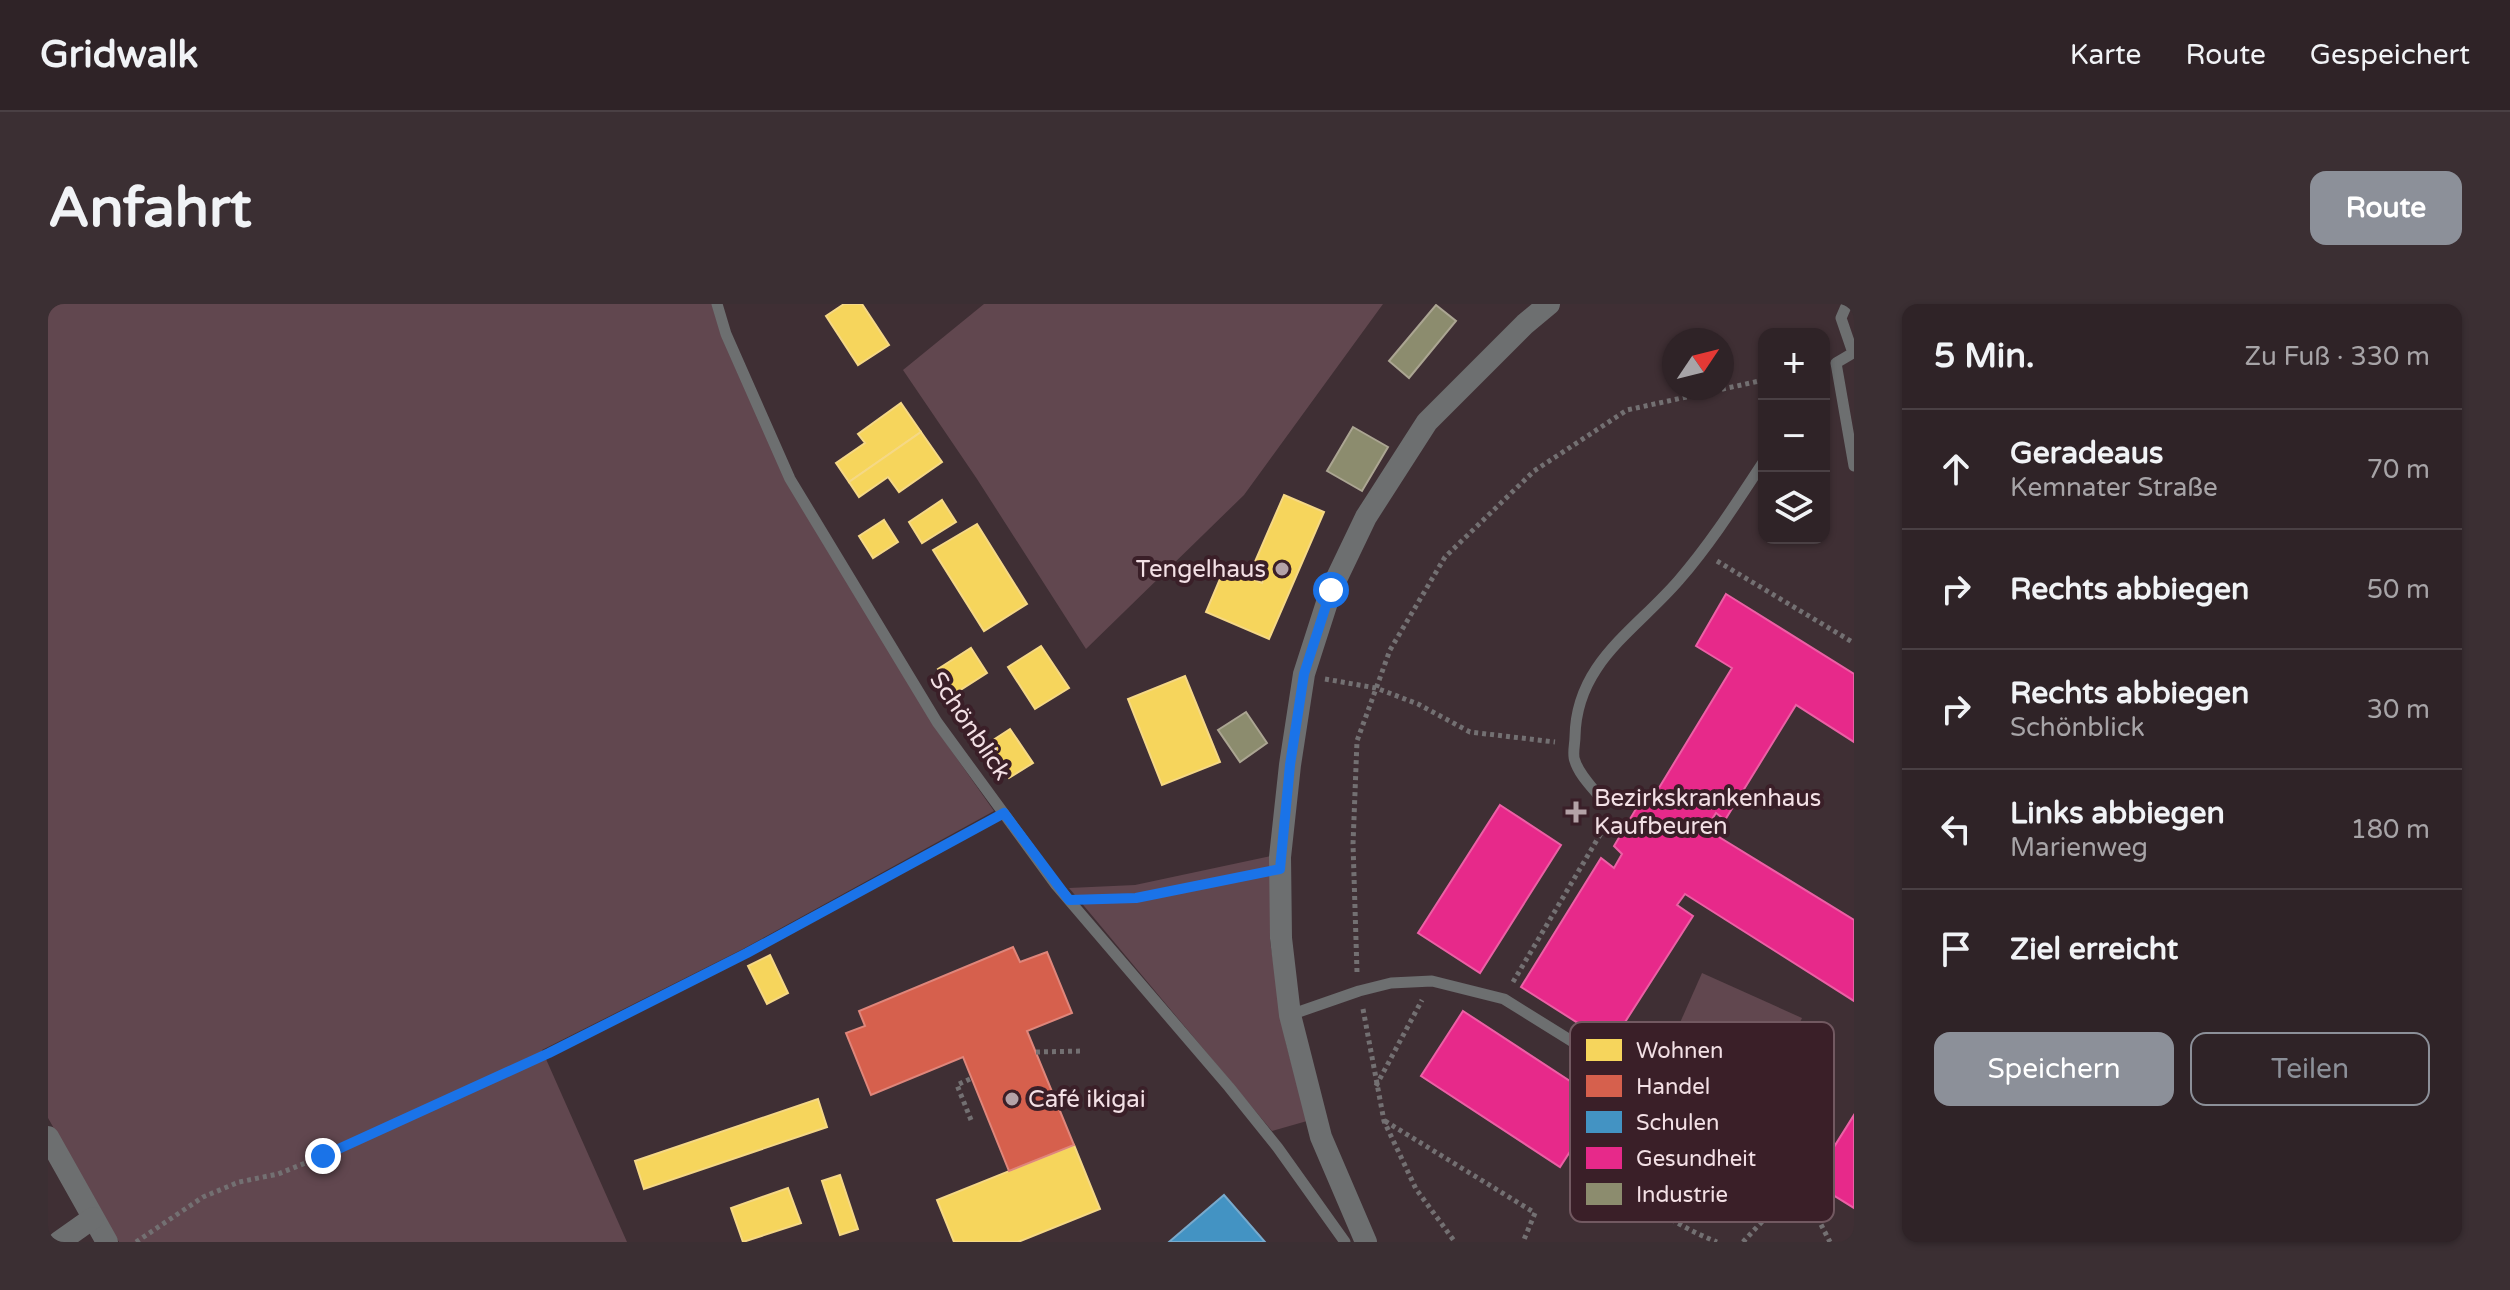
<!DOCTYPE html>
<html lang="de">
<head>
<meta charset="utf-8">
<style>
	:root { --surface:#2f2327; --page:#3b2f33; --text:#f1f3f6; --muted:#a7a4a7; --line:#4a4044; --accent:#8c9099 }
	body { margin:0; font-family:"Varela Round",sans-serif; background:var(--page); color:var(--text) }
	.controls { position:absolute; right:24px; top:24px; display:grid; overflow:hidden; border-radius:16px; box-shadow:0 2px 6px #0004 }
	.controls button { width:72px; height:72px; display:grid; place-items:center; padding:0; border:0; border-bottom:2px solid var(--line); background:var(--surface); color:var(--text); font:40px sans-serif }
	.compass { position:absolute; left:1614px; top:24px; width:72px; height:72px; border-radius:50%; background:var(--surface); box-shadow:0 2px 6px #0004; rotate:55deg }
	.stop { position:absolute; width:24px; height:24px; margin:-18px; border:6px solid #1a73e8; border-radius:50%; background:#fff }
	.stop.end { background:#1a73e8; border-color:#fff; box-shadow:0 2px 8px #0008 }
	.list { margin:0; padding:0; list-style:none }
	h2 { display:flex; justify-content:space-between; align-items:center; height:104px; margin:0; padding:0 32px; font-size:34px }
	h2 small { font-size:26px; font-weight:400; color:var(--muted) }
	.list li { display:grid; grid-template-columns:52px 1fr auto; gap:24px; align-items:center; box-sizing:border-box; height:120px; padding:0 32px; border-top:2px solid var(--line) }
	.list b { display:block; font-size:30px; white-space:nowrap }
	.list p { margin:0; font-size:26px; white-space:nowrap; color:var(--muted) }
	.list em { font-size:26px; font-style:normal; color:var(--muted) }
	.actions { display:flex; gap:16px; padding:24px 32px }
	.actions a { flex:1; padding:18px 0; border:2px solid var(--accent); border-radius:16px; text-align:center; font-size:28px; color:var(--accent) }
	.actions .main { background:var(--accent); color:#fff }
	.icon { flex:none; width:44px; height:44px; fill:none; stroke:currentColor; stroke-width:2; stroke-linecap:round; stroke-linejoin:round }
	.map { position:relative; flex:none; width:1806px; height:938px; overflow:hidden; border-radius:16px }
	header { display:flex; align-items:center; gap:48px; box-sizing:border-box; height:112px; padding:0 40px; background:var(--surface); border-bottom:2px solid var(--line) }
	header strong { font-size:38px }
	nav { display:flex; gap:44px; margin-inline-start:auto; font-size:28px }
	.intro { display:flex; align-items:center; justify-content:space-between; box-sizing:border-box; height:192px; padding:0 48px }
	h1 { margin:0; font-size:56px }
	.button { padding:20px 36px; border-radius:16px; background:var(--accent); color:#fff; font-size:28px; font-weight:700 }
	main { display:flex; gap:48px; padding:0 48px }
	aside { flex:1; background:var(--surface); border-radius:16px; box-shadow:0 2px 6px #0004 }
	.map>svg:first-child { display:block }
</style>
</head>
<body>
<header>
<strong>Gridwalk</strong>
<nav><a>Karte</a><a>Route</a><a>Gespeichert</a></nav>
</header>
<div class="intro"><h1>Anfahrt</h1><a class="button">Route</a></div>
<main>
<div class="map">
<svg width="1806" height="938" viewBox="0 0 1806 938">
	<rect width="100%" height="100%" fill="#3f2f34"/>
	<!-- green -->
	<g fill="#61474f">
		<polygon points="0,0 664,0 739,179 886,422 946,507 695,645 494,746 579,938 71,938 0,814"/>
		<polygon points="936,0 1335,0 1196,191 1038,345 929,175 855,66"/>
		<polygon points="1223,552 1222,637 1238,739 1259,817 1224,827 1021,584 1087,581"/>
		<polygon points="1654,669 1754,714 1727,774 1627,730"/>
	</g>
	<!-- homes -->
	<g fill="#f6d55c" stroke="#f5d885" stroke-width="2">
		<polygon points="796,0 814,0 841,41 810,61 778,12"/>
		<polygon points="853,99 873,128 801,178 788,159 817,139 810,130"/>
		<polygon points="873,128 894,158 851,188 840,173 811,193 801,178"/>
		<polygon points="1236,191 1276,208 1221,335 1158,308 1177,263 1214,279 1219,266 1206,260"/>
		<polygon points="894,196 908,218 874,239 861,218"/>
		<polygon points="836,216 850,238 825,254 811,232"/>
		<polygon points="929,220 979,300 936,327 885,246"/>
		<polygon points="993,342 1021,384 987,405 960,363"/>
		<polygon points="923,344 939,369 906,390 890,365"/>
		<polygon points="1137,372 1172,458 1114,481 1080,395"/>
		<polygon points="962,425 985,459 961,474 939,440"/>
		<polygon points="722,651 740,689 719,700 700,662"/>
		<polygon points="770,795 779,823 596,885 587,857"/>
		<polygon points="1026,841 1052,905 970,938 906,938 889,896"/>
		<polygon points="792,871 810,925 792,931 774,877"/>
		<polygon points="740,884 753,919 695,938 683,904"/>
	</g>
	<!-- shops -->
	<polygon fill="#d6604d" stroke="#df867b" stroke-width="2" points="965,643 972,658 999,648 1024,709 979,727 1026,841 961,867 915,753 823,791 798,729 817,722 811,707"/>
	<!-- schools -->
	<polygon fill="#4393c3" stroke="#78aacd" stroke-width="2" points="1176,891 1217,938 1121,938"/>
	<!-- health -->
	<g fill="#e7298a" stroke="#eb60a5" stroke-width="2">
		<polygon points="1678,290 1806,370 1806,438 1748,401 1677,516 1668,509 1658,525 1806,616 1806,697 1637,590 1629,601 1645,612 1563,740 1473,683 1553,554 1566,564 1574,550 1566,542 1598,488 1606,492 1684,364 1648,342"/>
		<polygon points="1452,501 1513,541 1432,669 1370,629"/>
		<polygon points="1415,707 1554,798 1512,863 1373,772"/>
		<polygon points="1806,811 1806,904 1764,878"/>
	</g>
	<!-- industry -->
	<g fill="#8c8c6e" stroke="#aba592" stroke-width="2">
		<polygon points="1388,1 1408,17 1361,74 1341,57"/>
		<polygon points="1305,123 1340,143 1314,187 1279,167"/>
		<polygon points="1198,408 1219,439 1192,458 1170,426"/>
	</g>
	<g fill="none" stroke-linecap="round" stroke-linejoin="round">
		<!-- path -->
		<g stroke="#737072" stroke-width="5" stroke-dasharray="4 4" stroke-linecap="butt">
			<polyline points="1669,257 1806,339"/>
			<polyline points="1277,375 1328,384 1370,400 1422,428 1507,438"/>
			<polyline points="1044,596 1088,594 1208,570"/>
			<polyline points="1309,668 1305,540 1309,437 1342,346 1397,253 1486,167 1579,106 1716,76"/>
			<polyline points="1465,678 1559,519 1558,514"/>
			<polyline points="1315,705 1336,817 1368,885 1407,938"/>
			<polyline points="988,748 1036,747"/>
			<polyline points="1328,782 1374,696"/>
			<path d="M 1585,798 L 1564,832 L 1564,868 C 1597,899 1626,921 1669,938"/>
			<polyline points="923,816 909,781 924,774"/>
			<polyline points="1337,817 1487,909 1475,938"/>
			<polyline points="1751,878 1782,938"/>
			<polyline points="88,938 155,893 191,878 230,870 275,852 501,749 699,649 941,517"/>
			<polyline points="1695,938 1749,880"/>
		</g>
		<!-- lane -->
		<g stroke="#6d6f70" stroke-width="11">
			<polyline points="669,0 678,30 742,175 889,418 1008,581 1181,783 1230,844 1297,938"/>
			<polyline points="1799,0 1793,14 1805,49 1788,59 1806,162"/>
			<path d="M 1555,497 C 1546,485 1531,471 1527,457 C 1524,451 1527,440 1527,433 C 1528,359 1587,327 1631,276 C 1663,239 1689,198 1716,157"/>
			<polyline points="1242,711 1311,687 1343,679 1384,677 1456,695 1620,797 1747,861"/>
		</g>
		<!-- street -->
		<g stroke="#6d6f70" stroke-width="22">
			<polyline points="0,833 59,938"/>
			<polyline points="11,938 45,914"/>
			<polyline points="1318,938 1273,833 1242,711 1233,634 1232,553 1242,461 1256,370 1283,286 1318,213 1379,118 1477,20 1501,0"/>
		</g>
	</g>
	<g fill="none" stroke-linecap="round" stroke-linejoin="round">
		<!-- route -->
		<polyline stroke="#1a73e8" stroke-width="10" points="275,852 501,749 699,649 956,509 1021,596 1088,594 1232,565 1242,461 1256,370 1283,286"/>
	</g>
	<!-- markers -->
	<g fill="#b4a2a7" stroke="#3a1f28" stroke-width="3">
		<circle cx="1234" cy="265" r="8"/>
		<path d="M1524 496h8v8h8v8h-8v8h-8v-8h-8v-8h8z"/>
		<circle cx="964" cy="795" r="8"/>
	</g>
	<g text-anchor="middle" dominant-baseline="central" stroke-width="8" stroke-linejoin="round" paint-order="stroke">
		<!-- poi labels -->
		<g font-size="24" fill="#f3e0e5" stroke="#3a1f28" text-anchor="start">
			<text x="1218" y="265" text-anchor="end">Tengelhaus</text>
			<text x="1546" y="494">Bezirkskrankenhaus<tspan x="1546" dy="28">Kaufbeuren</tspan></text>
			<text x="980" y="795">Café ikigai</text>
		</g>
		<!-- street labels -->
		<g font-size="24" fill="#f3e0e5" stroke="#3a1f28">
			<text transform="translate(922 422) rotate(56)">Schönblick</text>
		</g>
	</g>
	<!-- legend -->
	<rect x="1522" y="718" width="264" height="200" rx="12" fill="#3a1f28" stroke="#725961" stroke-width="2"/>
	<rect x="1538" y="735" width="36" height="22" fill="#f6d55c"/>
	<rect x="1538" y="771" width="36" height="22" fill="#d6604d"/>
	<rect x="1538" y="807" width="36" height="22" fill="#4393c3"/>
	<rect x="1538" y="843" width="36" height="22" fill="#e7298a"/>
	<rect x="1538" y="879" width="36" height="22" fill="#8c8c6e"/>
	<g font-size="22" fill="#f3e0e5">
		<text x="1588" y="754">Wohnen</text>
		<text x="1588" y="790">Handel</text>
		<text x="1588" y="826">Schulen</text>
		<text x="1588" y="862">Gesundheit</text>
		<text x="1588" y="898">Industrie</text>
	</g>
</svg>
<div class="controls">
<button>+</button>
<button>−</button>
<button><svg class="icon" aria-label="layers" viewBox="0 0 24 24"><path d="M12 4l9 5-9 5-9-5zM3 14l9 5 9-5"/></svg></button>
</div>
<svg class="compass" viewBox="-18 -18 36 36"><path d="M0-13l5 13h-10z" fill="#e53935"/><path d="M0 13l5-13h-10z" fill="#a7a4a7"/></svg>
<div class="stop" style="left:1283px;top:286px"></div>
<div class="stop end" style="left:275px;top:852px"></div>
</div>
<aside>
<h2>5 Min.<small>Zu Fuß · 330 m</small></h2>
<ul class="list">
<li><svg class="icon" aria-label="ahead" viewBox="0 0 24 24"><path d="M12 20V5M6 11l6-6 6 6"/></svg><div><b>Geradeaus</b><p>Kemnater Straße</p></div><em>70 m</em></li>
<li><svg class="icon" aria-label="right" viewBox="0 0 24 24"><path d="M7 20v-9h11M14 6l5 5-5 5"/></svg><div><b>Rechts abbiegen</b></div><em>50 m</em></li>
<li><svg class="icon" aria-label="right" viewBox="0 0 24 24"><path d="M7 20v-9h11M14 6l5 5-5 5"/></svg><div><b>Rechts abbiegen</b><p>Schönblick</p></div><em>30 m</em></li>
<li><svg class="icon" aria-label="left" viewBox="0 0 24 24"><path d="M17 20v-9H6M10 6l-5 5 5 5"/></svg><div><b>Links abbiegen</b><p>Marienweg</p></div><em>180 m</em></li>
<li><svg class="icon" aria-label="arrive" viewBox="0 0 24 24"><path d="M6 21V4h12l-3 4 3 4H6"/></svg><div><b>Ziel erreicht</b></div></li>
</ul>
<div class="actions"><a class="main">Speichern</a><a>Teilen</a></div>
</aside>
</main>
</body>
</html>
